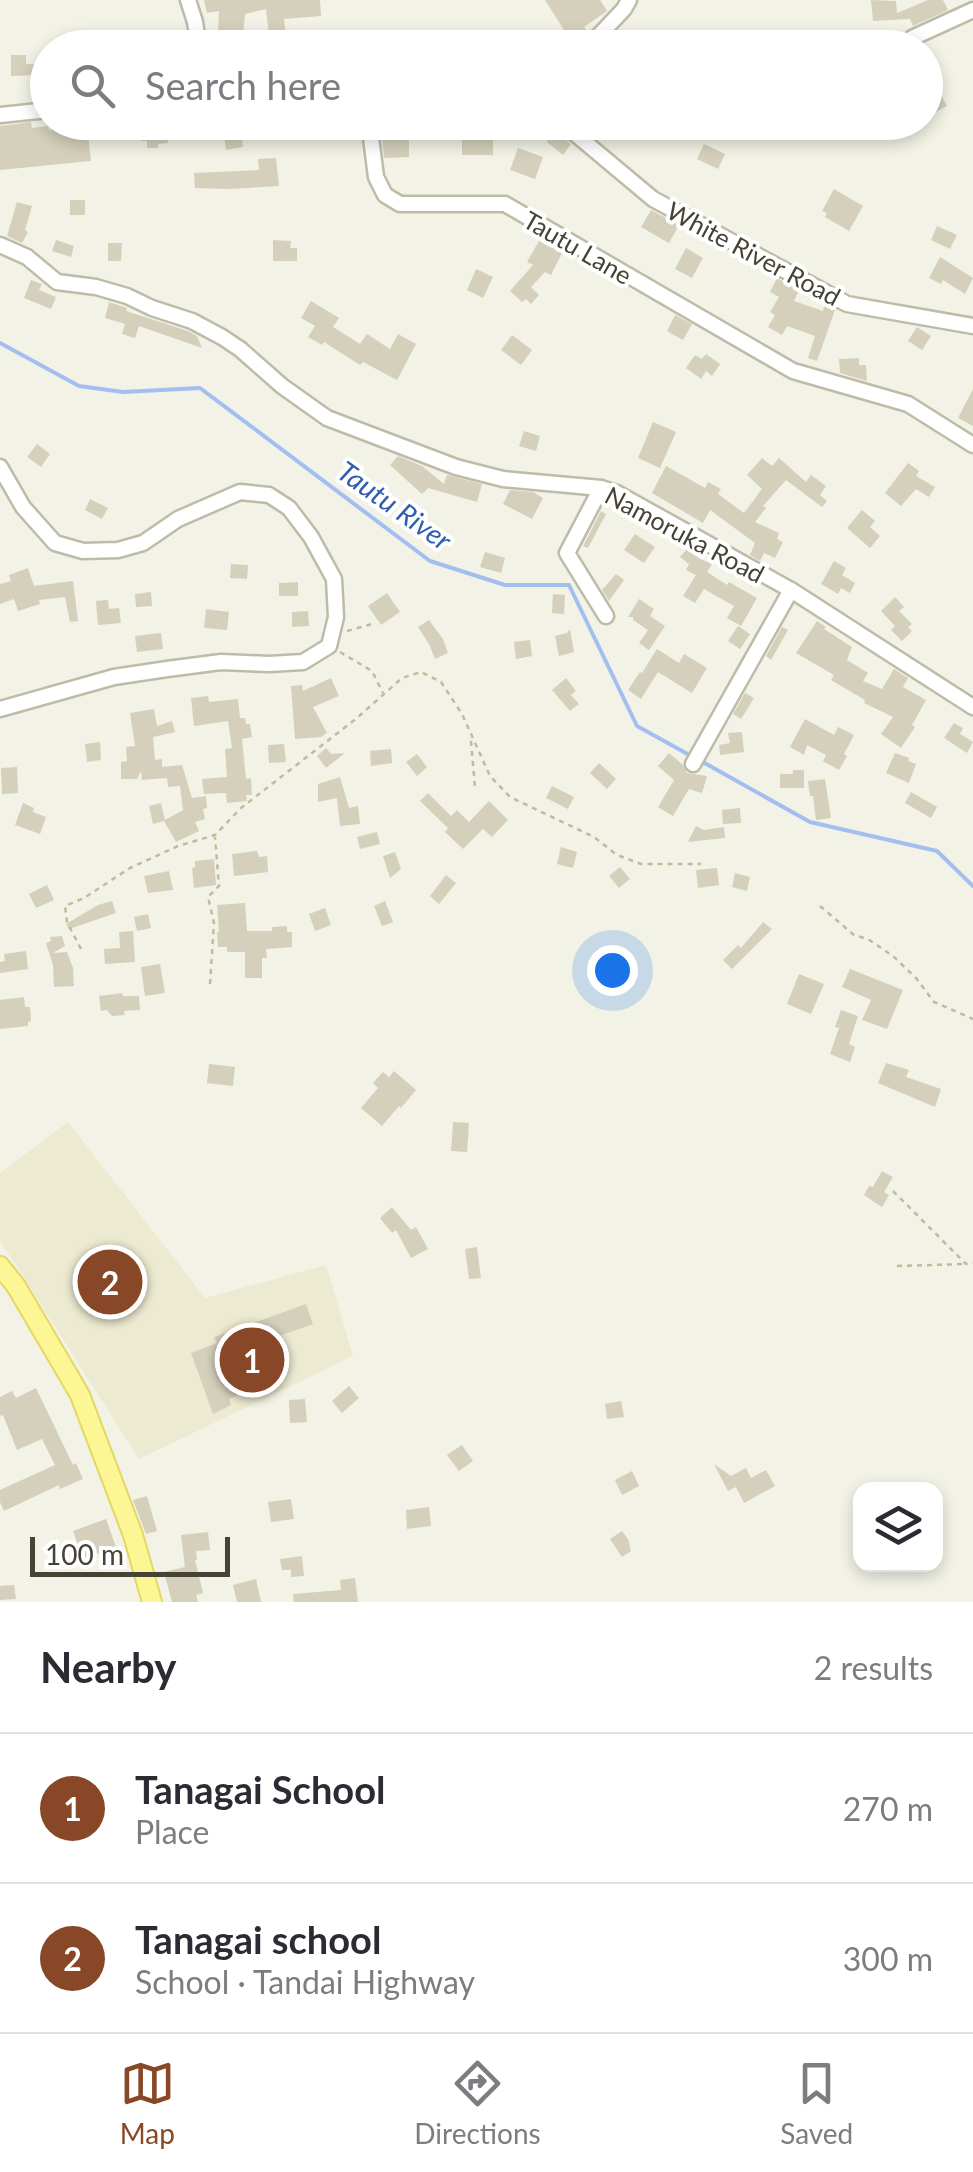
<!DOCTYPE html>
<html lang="en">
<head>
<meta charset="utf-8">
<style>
	:root { --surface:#fff; --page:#f2f2f3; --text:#2b2b33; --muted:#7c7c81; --line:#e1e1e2; --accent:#884726 }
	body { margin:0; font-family:Lato,sans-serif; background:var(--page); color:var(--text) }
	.controls { position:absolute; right:30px; bottom:30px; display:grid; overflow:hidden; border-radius:20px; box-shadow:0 5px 15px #0003 }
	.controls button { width:90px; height:90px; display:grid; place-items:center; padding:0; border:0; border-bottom:2px solid var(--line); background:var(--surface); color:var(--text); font:50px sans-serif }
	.scale { position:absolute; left:30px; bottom:25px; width:200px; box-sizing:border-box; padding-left:10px; border:5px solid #464335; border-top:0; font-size:28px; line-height:35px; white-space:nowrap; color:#464335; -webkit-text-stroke:8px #fff; paint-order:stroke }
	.you { position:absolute; left:612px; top:970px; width:35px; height:35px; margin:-25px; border:8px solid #fff; border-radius:50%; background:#1a73e8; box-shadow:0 0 0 15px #1a73e833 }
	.badge { display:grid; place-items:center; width:65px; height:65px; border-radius:50%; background:var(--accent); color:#fff; font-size:32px; font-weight:700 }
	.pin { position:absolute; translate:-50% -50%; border:5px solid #fff; box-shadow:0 2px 10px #0006 }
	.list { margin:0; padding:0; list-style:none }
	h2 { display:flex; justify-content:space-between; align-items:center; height:130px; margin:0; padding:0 40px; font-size:42px }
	h2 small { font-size:32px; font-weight:400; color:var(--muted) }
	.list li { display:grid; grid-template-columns:65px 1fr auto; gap:30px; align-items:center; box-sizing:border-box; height:150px; padding:0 40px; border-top:2px solid var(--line) }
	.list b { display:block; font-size:38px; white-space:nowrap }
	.list p { margin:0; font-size:32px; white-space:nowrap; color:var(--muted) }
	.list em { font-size:32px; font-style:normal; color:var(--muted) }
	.icon { flex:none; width:55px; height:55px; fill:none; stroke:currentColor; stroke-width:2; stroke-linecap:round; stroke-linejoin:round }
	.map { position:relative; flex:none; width:973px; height:1602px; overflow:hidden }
	.search { position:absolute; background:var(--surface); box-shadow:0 5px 15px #0003; left:30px; right:30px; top:30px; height:110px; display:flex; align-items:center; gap:25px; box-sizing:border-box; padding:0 35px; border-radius:55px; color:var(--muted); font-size:38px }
	.sheet { height:430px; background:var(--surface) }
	nav { display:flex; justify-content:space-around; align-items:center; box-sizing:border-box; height:140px; border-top:2px solid var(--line); background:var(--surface); font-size:28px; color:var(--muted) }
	nav a { display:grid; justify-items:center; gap:5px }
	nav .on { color:var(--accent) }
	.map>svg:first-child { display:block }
</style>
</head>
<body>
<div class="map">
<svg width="973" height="1602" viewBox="0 0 973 1602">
	<rect width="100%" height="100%" fill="#f3f2e6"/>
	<!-- education -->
	<polygon fill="#ecead0" points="68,1122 205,1298 326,1265 353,1356 139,1459 0,1240 0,1173"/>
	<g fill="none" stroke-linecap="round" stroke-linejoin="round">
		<!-- stream -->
		<g stroke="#a2bff0" stroke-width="4">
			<polyline points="0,343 79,386 123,392 200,388 430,561 505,585 569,585 637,726 693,757"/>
			<polyline points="701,761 810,822 937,851 973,886"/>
		</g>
	</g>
	<!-- building -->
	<g fill="#d4d0bb">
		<polygon points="204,0 320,0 321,16 284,19 287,44 270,46 266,9 245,14 242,48 217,48 219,11 207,13"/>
		<polygon points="545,0 600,0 607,11 584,27 587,31 571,41"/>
		<polygon points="871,0 896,1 897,13 928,0 943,0 948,10 913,26 910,19 873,21"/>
		<polygon points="11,55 26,55 26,64 35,64 35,75 11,76"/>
		<polygon points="934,82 947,106 932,114 926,101 926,86"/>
		<polygon points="31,122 32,128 48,126 49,130 87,126 91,161 0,170 0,126"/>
		<polygon points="302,122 321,122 322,138 302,139"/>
		<polygon points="550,123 554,130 571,144 563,155 547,142"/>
		<polygon points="167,128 168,143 158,144 158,148 147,148 147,141 141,141 141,129"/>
		<polygon points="241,132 243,147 226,150 224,134"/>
		<polygon points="462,136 484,136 493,139 493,155 462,155"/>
		<polygon points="382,137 409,137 409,157 384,158"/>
		<polygon points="704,144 725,154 718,169 697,159"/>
		<polygon points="518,148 543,157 535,179 510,170"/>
		<polygon points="276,158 279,186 229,189 195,188 194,173 259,170 258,159"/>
		<polygon points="834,189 863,206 849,231 825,217 827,213 822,211"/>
		<rect x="70" y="200" width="15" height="15"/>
		<polygon points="17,202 32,206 25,230 28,232 22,243 7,236"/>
		<polygon points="651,210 679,225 669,243 641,227"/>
		<polygon points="937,226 957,235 950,249 931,240"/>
		<polygon points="56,240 74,246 71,257 52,251"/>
		<polygon points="273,240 291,241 290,248 297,248 297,261 273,261"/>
		<polygon points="539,241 562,253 551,275 545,272 531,287 539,295 531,304 526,299 522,302 510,291 533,265 527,262"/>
		<polygon points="108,243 122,243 121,261 108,261"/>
		<polygon points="686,248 703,258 692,278 675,269"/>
		<polygon points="940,257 973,278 965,294 943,280 941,284 929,278"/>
		<polygon points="476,269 493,277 483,298 467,290"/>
		<polygon points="777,278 799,290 794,301 823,311 824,306 835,310 817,361 808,358 815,336 787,326 782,335 768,327 775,315 770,312 779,297 770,292"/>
		<polygon points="31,280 42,284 39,290 56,297 51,309 24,298"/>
		<polygon points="311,301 339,318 333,327 360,344 367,334 390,349 398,334 416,344 397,380 363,362 360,365 324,342 322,345 308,337 315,326 301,318"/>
		<polygon points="109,302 127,308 126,311 188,331 197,336 202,348 139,326 135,338 122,334 125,324 105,318"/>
		<polygon points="675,315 692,324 683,340 667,331"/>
		<polygon points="917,327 931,336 922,350 908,341"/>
		<polygon points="512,335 532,350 521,365 501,350"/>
		<polygon points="706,354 720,364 712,376 706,371 701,379 686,368 695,355 702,359"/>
		<polygon points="859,358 859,365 866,365 867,381 840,373 839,359"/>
		<polygon points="973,389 973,426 958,418"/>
		<polygon points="653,422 676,432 660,468 638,458"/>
		<polygon points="524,431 540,436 536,451 519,446"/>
		<polygon points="37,444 50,454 41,467 27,457"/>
		<polygon points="398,456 422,466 444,484 447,475 482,484 477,502 428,488 422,494 390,465"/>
		<polygon points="762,458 772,466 779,458 806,482 811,475 826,486 820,495 827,501 822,507 786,480 763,506 766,508 755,522 779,533 777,539 783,542 775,558 764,553 760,561 750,555 755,543 710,510 703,523 652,493 666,466 705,488 708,482 721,489 718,494 744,513 762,489 747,475"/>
		<polygon points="908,463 919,471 916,476 935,487 929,497 916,489 901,506 885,493"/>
		<polygon points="510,490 533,492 543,498 532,519 503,504"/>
		<polygon points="90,499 108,508 102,519 85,510"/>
		<polygon points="862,510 875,521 870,527 880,536 870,548 847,528"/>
		<polygon points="601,511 606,514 588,548 583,546"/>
		<polygon points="635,534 655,547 644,563 624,550"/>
		<polygon points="687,549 700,559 712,564 707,572 727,585 729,582 757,598 741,626 727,618 734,606 704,589 695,603 683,596 696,575 686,570 689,564 680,557"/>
		<polygon points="485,552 505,558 501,573 480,567"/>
		<polygon points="834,561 846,568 842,575 855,583 850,593 841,588 838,594 821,584"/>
		<polygon points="231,564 248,565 247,579 230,578"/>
		<polygon points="28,568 34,586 73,581 78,621 70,622 65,597 39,600 40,604 18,611 14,599 0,604 0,584 11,581 9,575"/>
		<polygon points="616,574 624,580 609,601 602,590"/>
		<polygon points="298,582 298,596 279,596 279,583"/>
		<polygon points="151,592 152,606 136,607 135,594"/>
		<polygon points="387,593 400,612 381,625 368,606"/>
		<polygon points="553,594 565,595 564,614 552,613"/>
		<polygon points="895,597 904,607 899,611 912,624 908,627 912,631 902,641 891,630 895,626 881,611"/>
		<polygon points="639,599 654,609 650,616 665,626 649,650 639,643 648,630 633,620 633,617 628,617"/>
		<polygon points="108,600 109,609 119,608 121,623 98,625 96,601"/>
		<polygon points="206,609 229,612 227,630 204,628"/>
		<polygon points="308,611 309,626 292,627 292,612"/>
		<polygon points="429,620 443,639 448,653 435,659 429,644 418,627"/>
		<polygon points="817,621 826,627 824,629 852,647 847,660 868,673 863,681 882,689 894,669 908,678 903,687 926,700 912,725 915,727 901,748 881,734 893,717 864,703 865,700 831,680 834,675 796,653"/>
		<polygon points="738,626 750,634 740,649 728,641"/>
		<polygon points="782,627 788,630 771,660 766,656"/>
		<polygon points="570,629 574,652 559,656 555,636 567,633"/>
		<polygon points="161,633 163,649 137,652 135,636"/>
		<polygon points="530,640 532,656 516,659 514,642"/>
		<polygon points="657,649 679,663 684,654 707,668 692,693 658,672 641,699 628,690 640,672 642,673"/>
		<polygon points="331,678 339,696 313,707 327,733 321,737 295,739 291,686 302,685 303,691"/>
		<polygon points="566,678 576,691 571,695 579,704 570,711 552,690"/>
		<polygon points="745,693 754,698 741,719 733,714"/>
		<polygon points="208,696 209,702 238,699 240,718 245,718 246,724 250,724 252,737 242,739 246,779 251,778 252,795 246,795 247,801 227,803 226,793 204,794 202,779 227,777 225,749 232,748 228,721 194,726 191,698"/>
		<polygon points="154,709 157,726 172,721 175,732 153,737 155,760 162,759 162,767 182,765 192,798 206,796 207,808 203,809 205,819 195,822 199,831 176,842 164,821 153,824 149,806 161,803 165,820 183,810 180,786 168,787 167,778 142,780 141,771 137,779 121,779 121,762 127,761 126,747 135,746 130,713"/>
		<polygon points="805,719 834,735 838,727 854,735 844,754 847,756 839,770 823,761 826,755 807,745 804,755 790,747"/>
		<polygon points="954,723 963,728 960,734 973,742 967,753 944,738"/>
		<polygon points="742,732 744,752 720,755 719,745 730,743 728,733"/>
		<polygon points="100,742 101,760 87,762 85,744"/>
		<polygon points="284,744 286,762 269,763 268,745"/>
		<polygon points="326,748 331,754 345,753 326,768 317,756"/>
		<polygon points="391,749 392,763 371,766 370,751"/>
		<polygon points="669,753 683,765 687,773 707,776 702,793 689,789 673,816 658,807 674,780 658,766"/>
		<polygon points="895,753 909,758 908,761 916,764 909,783 886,773"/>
		<polygon points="417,754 427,767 417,776 406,762"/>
		<polygon points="599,763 616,779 607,789 590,773"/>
		<polygon points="17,767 18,793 2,794 1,768"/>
		<polygon points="793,770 804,770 804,788 780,788 780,774 793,774"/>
		<polygon points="340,777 349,808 358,806 360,824 340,826 337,798 318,802 318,784"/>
		<polygon points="825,779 831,818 816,820 813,796 810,796 808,781"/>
		<polygon points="552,786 574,797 568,809 546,798"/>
		<polygon points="911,792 937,807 931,818 905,803"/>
		<polygon points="428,793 451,816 457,810 469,822 489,801 508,820 492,837 483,829 463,849 445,832 448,828 420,801"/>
		<polygon points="23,803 34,808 33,812 46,817 40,834 15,825"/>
		<polygon points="740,808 741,823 723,824 722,810"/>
		<polygon points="696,826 704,830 724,827 725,838 688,842"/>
		<polygon points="377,832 380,844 360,849 357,837"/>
		<polygon points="561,847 577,852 573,868 557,864"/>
		<polygon points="257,851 259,857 267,856 268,872 234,876 232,854"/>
		<polygon points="395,852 401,869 390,878 383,856"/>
		<polygon points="214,859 216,885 194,888 192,868 195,867 195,861"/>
		<polygon points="620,867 630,879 619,888 609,876"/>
		<polygon points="717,868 719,885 698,888 696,870"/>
		<polygon points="169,871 173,890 148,893 144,876"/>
		<polygon points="735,873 750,877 747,891 732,887"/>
		<polygon points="446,875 456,883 439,904 430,896"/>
		<polygon points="47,885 54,900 36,908 29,894"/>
		<polygon points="112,901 116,913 69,929 66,924 98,905"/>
		<polygon points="385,901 393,922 382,926 374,906"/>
		<polygon points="245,903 247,931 272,931 272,927 287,926 287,932 292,932 292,947 266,949 267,958 262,958 262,978 245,978 245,952 227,952 227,947 218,947 217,932 219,932 217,905"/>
		<polygon points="325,908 331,925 315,931 309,914"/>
		<polygon points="148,914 151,928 137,931 134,917"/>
		<polygon points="763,922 772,929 732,969 723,960 738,945 741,948"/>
		<polygon points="133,931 135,962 105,964 104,949 120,948 119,932"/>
		<polygon points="62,936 65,946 53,953 67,952 73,968 74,986 54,987 53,965 46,943 51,941 50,937"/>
		<polygon points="26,951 28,969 0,973 0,962 5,961 4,954"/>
		<polygon points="160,964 165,993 145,996 141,967"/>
		<polygon points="850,969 903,990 887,1029 862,1020 871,1000 842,987"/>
		<polygon points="799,974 824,984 811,1014 787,1004"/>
		<polygon points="122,993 123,996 139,996 140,1010 124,1011 125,1015 112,1016 107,1010 101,1011 99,996"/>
		<polygon points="24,997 25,1007 30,1007 31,1021 28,1022 28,1026 0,1029 0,1000"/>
		<polygon points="841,1010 858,1016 849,1044 855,1047 850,1062 830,1054 839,1028 835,1027"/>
		<polygon points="886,1063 909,1070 906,1077 941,1089 935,1107 878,1083"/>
		<polygon points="209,1064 235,1067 233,1086 207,1083"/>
		<polygon points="394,1071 416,1090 401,1108 399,1106 382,1126 361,1108 378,1088 373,1083 383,1072 389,1077"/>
		<polygon points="453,1122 469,1123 467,1152 451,1151"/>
		<polygon points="882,1171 893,1177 884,1192 889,1195 882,1207 864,1195 869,1186 873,1187"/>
		<polygon points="392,1207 411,1230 416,1227 428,1249 411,1258 396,1230 392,1233 380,1218"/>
		<polygon points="477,1247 481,1278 469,1279 465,1249"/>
		<polygon points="306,1304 313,1324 268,1340 276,1362 267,1365 274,1381 229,1399 231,1405 213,1414 191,1353 217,1343 214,1337"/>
		<polygon points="349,1386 359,1398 342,1413 332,1401"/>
		<polygon points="36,1388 73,1465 76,1463 83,1479 60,1489 59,1485 4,1511 0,1502 0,1490 55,1465 42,1439 17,1450 3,1415 0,1416 0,1397 12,1391 16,1398"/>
		<polygon points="305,1399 307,1422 290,1423 289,1400"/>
		<polygon points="621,1401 624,1417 607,1419 605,1404"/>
		<polygon points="462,1445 473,1461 459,1471 447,1455"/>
		<polygon points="714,1464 731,1476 746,1468 751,1478 766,1470 775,1486 744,1503 736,1487 728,1491"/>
		<polygon points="632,1471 639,1486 622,1495 615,1480"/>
		<polygon points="147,1496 157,1531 146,1534 133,1500"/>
		<polygon points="291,1499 294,1519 271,1522 268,1502"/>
		<polygon points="429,1507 431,1526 407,1529 406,1510"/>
		<polygon points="106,1519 116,1547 83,1559 73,1531"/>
		<polygon points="622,1531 628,1539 631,1551 622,1557 610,1539"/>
		<polygon points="208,1532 210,1550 196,1551 197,1560 195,1560 203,1593 196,1595 198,1602 172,1602 164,1572 185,1567 181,1535"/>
		<polygon points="302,1556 304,1576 291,1577 291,1570 282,1570 280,1559"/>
		<polygon points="355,1578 358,1602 294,1602 293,1594 341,1590 340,1580"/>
		<polygon points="256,1579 261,1602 237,1602 233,1585"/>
		<polygon points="14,1585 16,1599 0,1600 0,1586"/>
	</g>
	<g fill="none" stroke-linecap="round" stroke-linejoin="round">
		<!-- minor casing -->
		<g stroke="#bebca9" stroke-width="19">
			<g id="minor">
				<polyline points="188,0 195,22 199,48"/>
				<polyline points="912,38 973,10"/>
				<polyline points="587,48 624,9 629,0"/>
				<polyline points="0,115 48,110"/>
				<polyline points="369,122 376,177 385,195 400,204 505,204 793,371 908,404 973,445"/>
				<polyline points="561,122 653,199 847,304 973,326"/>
				<polyline points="0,245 27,257 57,282 96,287 127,296 152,308 192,321 222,337 240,349 282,386 327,418 456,467 503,479 601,488 617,493 791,590 973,707"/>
				<polyline points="0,467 23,507 55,543 83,551 118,550 143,543 178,519 240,492 269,495 289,508 311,537 334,579 336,617 329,646 303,662 269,664 221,662 167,669 114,677 0,709"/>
				<polyline points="601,488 567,553 606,616"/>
				<polyline points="693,764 791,590"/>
			</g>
		</g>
		<!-- major casing -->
		<g stroke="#e3d864" stroke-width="22">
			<polyline id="major" points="0,1266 16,1286 80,1395 133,1535 152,1602"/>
		</g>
		<!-- path -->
		<g stroke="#c0bb9a" stroke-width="2.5" stroke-dasharray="5 5" stroke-linecap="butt">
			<polyline points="347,631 372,624"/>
			<polyline points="340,652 372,671 383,693"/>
			<polyline points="471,741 475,787"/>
			<polyline points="820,906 854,935 868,939 893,956 916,978 934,1002 973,1019"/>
			<polyline points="81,949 67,922 65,906 84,898 130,868 178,846 215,835 241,808 357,718 402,678 421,672 441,682 462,714 490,776 510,797 594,837 617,855 641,864 701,864"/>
			<polyline points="210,984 214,923 208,897 219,886 215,837"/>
			<polyline points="893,1191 966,1264 973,1263"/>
			<polyline points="897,1266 966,1264"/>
		</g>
		<!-- minor -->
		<use href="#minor" stroke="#fff" stroke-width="14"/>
		<!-- major -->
		<use href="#major" stroke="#fdf694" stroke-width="18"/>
	</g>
	<g text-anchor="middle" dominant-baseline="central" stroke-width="8" stroke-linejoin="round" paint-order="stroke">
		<!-- street labels -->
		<g font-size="25" fill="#464335" stroke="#fff">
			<text transform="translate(578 247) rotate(30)">Tautu Lane</text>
			<text transform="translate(754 253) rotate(28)">White River Road</text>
			<text transform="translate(685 534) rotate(28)">Namoruka Road</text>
		</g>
		<!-- water labels -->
		<g font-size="28" font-style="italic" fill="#2f5eb1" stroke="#fff">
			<text transform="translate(395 505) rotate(35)">Tautu River</text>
		</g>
	</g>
</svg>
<div class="controls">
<button><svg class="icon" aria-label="layers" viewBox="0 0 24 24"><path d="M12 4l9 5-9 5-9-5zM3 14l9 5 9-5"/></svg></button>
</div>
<div class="scale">100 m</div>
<div class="you"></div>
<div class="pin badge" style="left:252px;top:1360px">1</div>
<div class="pin badge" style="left:110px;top:1282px">2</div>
<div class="search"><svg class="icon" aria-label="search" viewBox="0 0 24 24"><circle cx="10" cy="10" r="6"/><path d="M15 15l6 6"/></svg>Search here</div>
</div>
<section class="sheet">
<h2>Nearby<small>2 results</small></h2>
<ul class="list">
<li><span class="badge">1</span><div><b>Tanagai School</b><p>Place</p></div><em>270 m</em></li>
<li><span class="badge">2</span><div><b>Tanagai school</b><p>School · Tandai Highway</p></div><em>300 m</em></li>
</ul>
</section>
<nav>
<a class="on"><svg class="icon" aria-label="map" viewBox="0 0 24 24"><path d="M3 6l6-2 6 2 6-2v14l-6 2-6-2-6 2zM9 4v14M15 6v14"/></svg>Map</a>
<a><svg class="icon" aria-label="directions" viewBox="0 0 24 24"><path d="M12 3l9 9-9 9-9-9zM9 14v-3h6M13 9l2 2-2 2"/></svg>Directions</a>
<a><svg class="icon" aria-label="saved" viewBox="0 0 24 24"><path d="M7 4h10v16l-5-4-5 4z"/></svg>Saved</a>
</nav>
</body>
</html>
